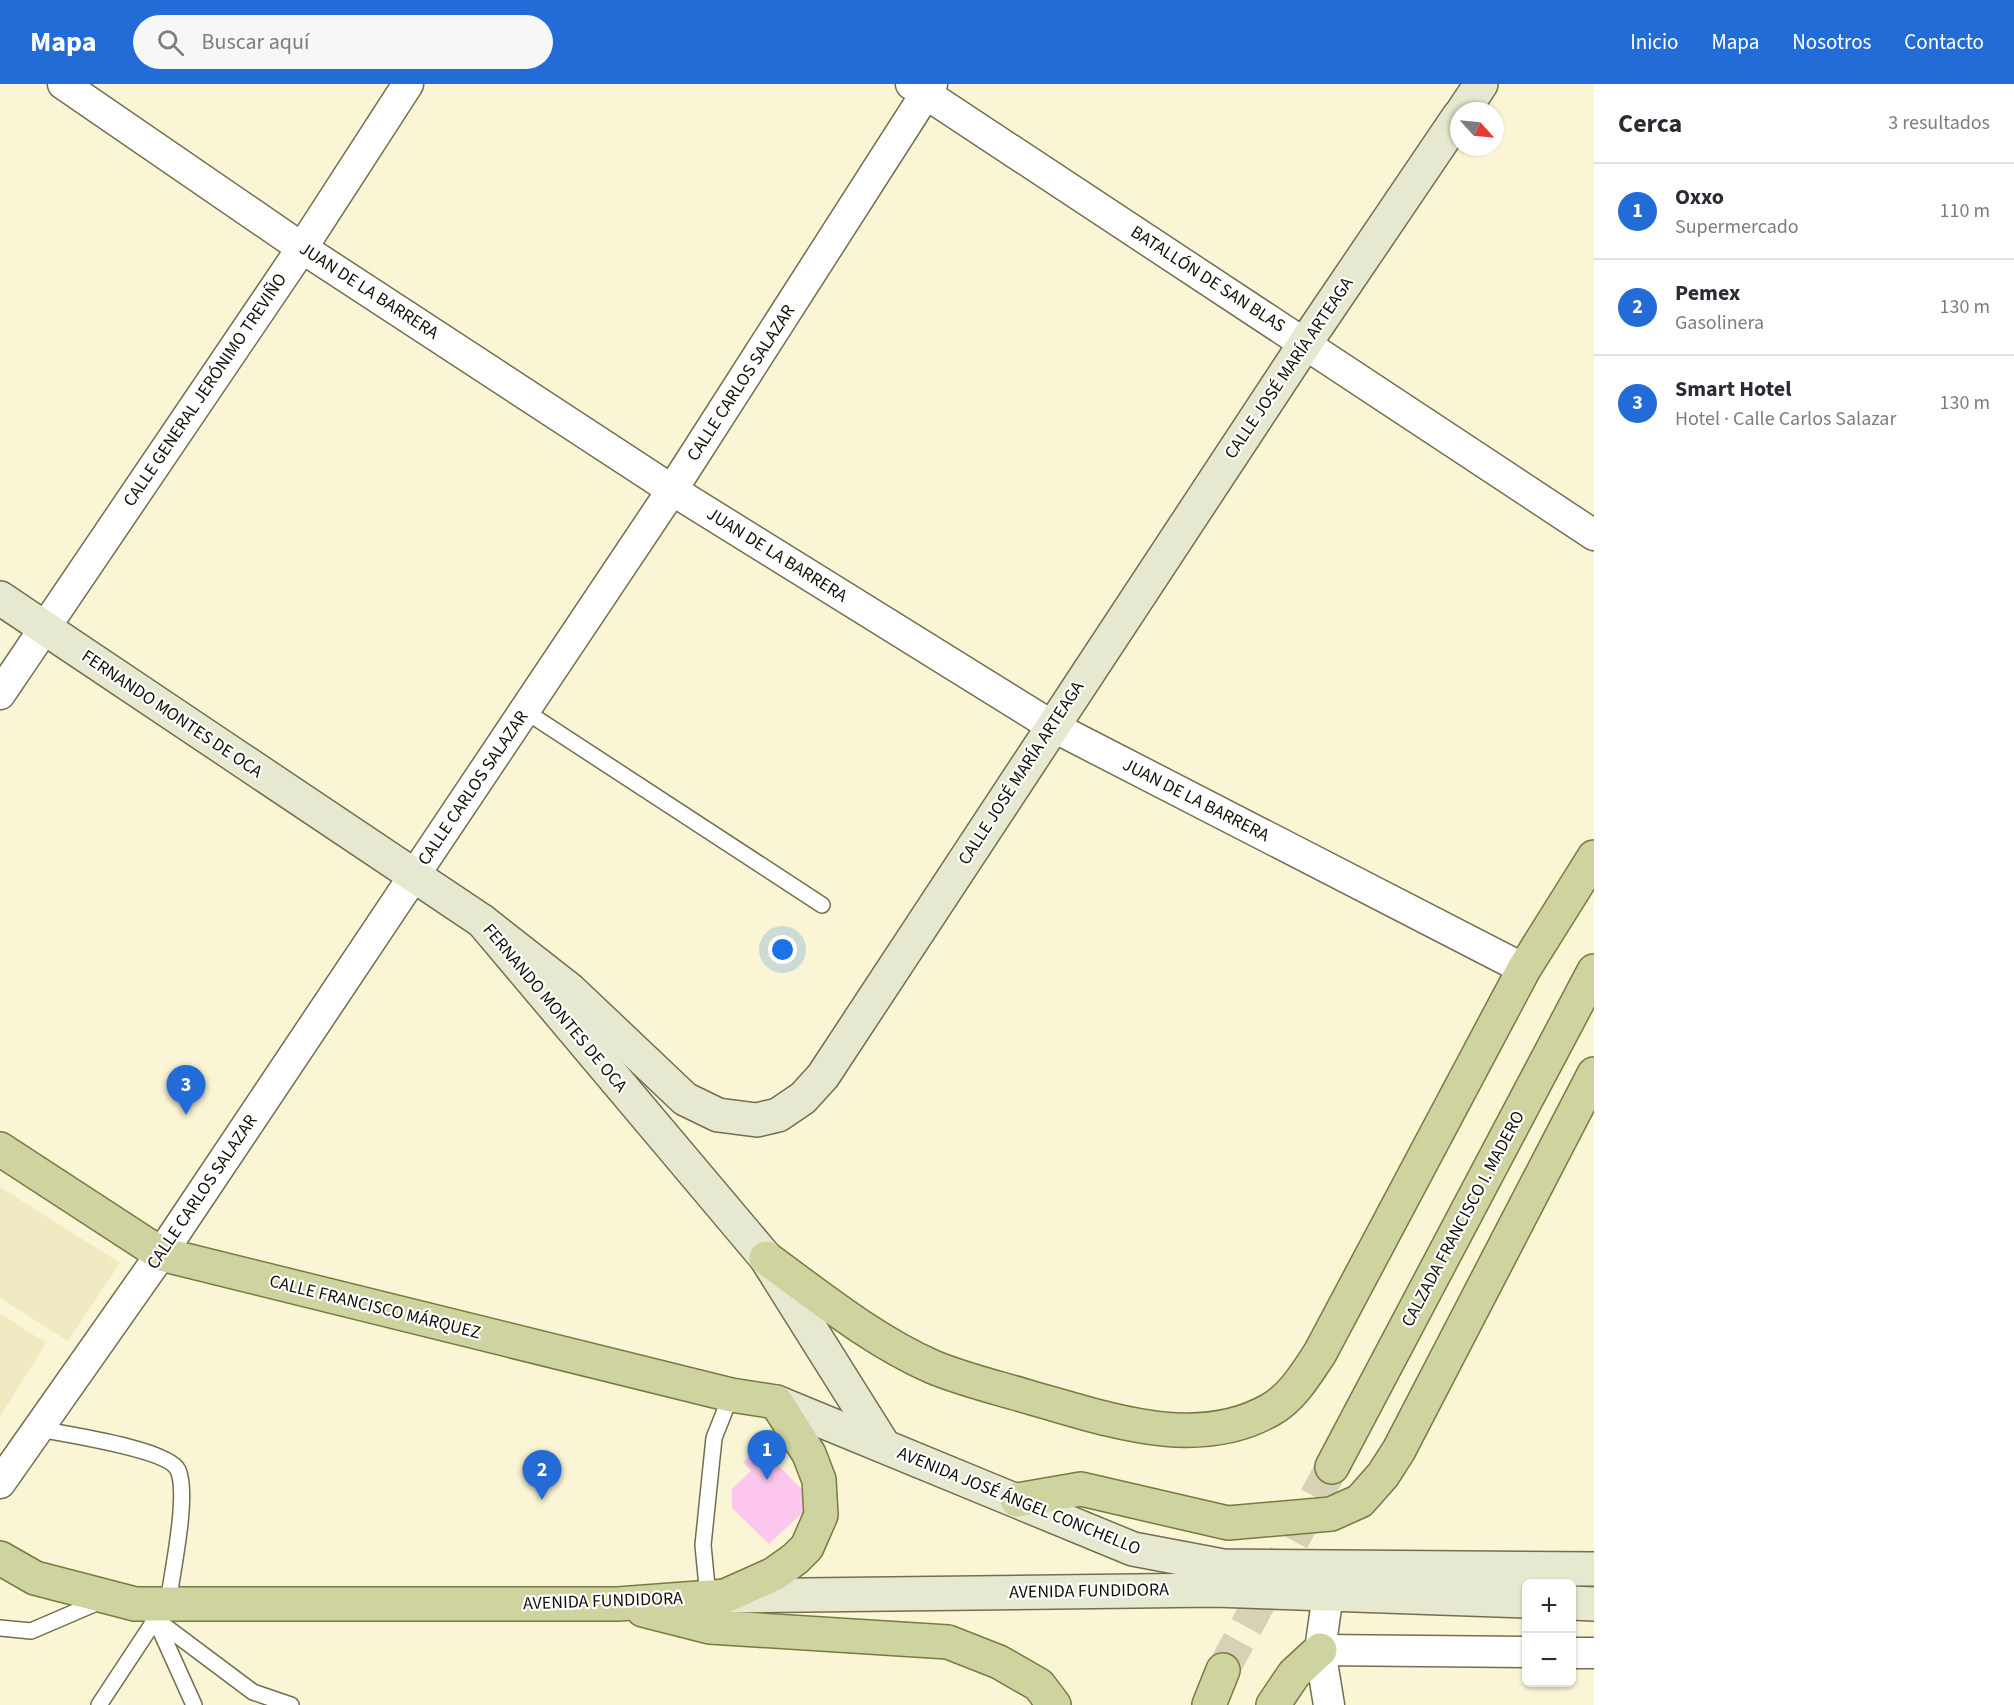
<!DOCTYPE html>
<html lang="es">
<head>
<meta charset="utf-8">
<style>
	:root { --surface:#fff; --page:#f7f7f7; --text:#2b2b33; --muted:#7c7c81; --line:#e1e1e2; --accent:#236cd8 }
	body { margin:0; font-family:"Source Sans 3",sans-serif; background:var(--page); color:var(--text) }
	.controls { position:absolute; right:18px; bottom:18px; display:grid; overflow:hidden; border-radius:9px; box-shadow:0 2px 4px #0004 }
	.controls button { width:54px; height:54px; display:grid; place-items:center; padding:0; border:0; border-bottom:2px solid var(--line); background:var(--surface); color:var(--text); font:30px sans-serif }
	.compass { position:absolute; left:1450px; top:18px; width:54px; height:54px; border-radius:50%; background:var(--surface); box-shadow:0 2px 4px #0004; rotate:117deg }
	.you { position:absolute; left:783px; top:866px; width:21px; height:21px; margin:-15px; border:4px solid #fff; border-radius:50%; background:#1a73e8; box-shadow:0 0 0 9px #1a73e833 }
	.badge { display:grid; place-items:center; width:39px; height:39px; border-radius:50%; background:var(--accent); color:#fff; font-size:20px; font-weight:700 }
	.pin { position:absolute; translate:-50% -50px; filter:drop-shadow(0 2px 3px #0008) }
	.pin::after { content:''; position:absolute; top:32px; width:21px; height:18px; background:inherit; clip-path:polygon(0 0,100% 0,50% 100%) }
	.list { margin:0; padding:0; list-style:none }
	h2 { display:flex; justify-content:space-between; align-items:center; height:78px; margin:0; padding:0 24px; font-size:26px }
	h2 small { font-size:20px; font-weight:400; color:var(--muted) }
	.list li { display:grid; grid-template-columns:39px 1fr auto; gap:18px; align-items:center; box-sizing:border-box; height:96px; padding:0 24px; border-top:2px solid var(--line) }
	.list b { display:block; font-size:22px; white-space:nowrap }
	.list p { margin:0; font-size:20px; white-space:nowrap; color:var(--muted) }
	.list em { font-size:20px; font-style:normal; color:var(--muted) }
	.icon { flex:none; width:33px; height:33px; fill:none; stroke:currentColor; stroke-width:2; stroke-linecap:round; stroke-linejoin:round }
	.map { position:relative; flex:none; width:1594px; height:1621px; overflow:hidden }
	header { display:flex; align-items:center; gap:36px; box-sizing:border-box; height:84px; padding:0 30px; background:var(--accent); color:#fff }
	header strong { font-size:28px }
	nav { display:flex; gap:33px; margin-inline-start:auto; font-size:21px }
	.search { width:420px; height:54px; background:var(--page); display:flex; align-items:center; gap:15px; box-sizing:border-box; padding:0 21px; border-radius:33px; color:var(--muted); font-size:22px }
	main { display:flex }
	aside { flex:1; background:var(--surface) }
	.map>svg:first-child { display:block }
</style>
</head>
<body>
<header>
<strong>Mapa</strong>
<div class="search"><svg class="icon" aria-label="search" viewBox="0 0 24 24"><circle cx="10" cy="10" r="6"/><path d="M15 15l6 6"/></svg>Buscar aquí</div>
<nav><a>Inicio</a><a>Mapa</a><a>Nosotros</a><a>Contacto</a></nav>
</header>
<main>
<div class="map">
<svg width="1594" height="1621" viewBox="0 0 1594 1621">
	<rect width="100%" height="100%" fill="#faf5d4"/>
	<!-- built -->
	<g fill="#efeac1">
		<polygon points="0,1103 120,1179 68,1257 0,1214"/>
		<polygon points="0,1229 46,1259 0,1333"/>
	</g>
	<!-- building -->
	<polygon fill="#fdc6ee" points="773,1349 788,1368 778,1381 814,1418 769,1460 732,1424 732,1405 751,1387 743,1378"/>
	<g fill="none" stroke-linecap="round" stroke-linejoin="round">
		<!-- primary-tunnel -->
		<polyline stroke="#d7d2b5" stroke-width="33" stroke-dasharray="33 16" stroke-linecap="butt" points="1223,1586 1332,1383"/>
		<!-- lane casing -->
		<g stroke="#736e51" stroke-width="18">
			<g id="lane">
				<polyline points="525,627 822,821"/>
				<path d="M 39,1345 C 64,1350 168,1365 178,1386 C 189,1411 172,1489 168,1519"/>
				<polyline points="708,1513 703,1461 714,1354 731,1311"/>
				<polyline points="142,1525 253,1608 291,1621"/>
				<polyline points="157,1539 194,1621"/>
				<polyline points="0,1544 31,1547 101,1517"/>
				<polyline points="99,1621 155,1536"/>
			</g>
		</g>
		<!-- street casing -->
		<g stroke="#736e51" stroke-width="33">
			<g id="street">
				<polyline points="63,0 302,164 672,406 1052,642 1524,885"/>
				<polyline points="911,0 1594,451"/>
				<polyline points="0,610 302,164 408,0"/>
				<polyline points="0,1399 161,1170 672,406 932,0"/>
				<polyline points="1328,1510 1320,1566 1329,1621"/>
				<polyline points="1320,1566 1526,1568"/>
				<polyline points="1572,1569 1594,1569"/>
			</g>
		</g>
		<!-- secondary casing -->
		<g stroke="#736e51" stroke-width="36">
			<g id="secondary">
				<polyline points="1463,27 1481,0"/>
				<polyline points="0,514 482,837 766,1174 884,1362"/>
				<polyline points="482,837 570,906 685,1015 718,1031 757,1036 778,1031 803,1014 823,992 1306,258 1459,32"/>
				<polyline points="776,1318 1133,1465 1223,1482 1594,1485"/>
				<polyline points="725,1512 1214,1506 1526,1517"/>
				<polyline points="1572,1519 1594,1520"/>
			</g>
		</g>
		<!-- primary casing -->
		<g stroke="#767b40" stroke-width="36">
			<g id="primary">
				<polyline points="0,1065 161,1170 731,1311 776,1318 809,1370 819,1396 821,1431 807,1463 795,1475 774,1490 725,1512 618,1520 135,1520 35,1494 0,1474"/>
				<path d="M 766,1174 C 818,1212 872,1256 933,1283 C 964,1296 999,1304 1032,1314 C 1107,1335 1196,1368 1270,1326 C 1292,1314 1306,1290 1320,1269 L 1524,885 L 1594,773"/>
				<polyline points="1332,1383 1594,887"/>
				<polyline points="1017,1416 1081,1405 1228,1439 1331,1430 1360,1417 1383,1391 1399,1366 1594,990"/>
				<polyline points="643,1526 710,1543 948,1558 999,1578 1039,1601 1054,1621"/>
				<polyline points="1209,1621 1223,1586"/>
				<polyline points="1273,1621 1294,1590 1320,1566"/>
			</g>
		</g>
		<!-- lane -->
		<use href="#lane" stroke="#fff" stroke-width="15"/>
		<!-- street -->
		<use href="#street" stroke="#fff" stroke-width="30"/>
		<!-- secondary -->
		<use href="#secondary" stroke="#e6e9cf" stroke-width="33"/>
		<!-- primary -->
		<use href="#primary" stroke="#ced3a0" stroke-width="33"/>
	</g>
	<g text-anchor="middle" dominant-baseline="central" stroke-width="4.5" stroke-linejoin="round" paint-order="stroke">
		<!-- street labels -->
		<g font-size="18" fill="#110f05" stroke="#fff">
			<text transform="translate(1208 195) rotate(33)">BATALLÓN DE SAN BLAS</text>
			<text transform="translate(369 207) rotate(33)">JUAN DE LA BARRERA</text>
			<text transform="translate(1289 284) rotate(-56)">CALLE JOSÉ MARÍA ARTEAGA</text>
			<text transform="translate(741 299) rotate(-57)">CALLE CARLOS SALAZAR</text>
			<text transform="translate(205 306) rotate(-56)">CALLE GENERAL JERÓNIMO TREVIÑO</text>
			<text transform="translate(777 471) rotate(32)">JUAN DE LA BARRERA</text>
			<text transform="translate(172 630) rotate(34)">FERNANDO MONTES DE OCA</text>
			<text transform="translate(1021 689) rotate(-57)">CALLE JOSÉ MARÍA ARTEAGA</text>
			<text transform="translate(473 704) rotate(-56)">CALLE CARLOS SALAZAR</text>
			<text transform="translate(1196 716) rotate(27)">JUAN DE LA BARRERA</text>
			<text transform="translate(555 924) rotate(50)">FERNANDO MONTES DE OCA</text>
			<text transform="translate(202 1108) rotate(-56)">CALLE CARLOS SALAZAR</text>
			<text transform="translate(1463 1135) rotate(-62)">CALZADA FRANCISCO I. MADERO</text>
			<text transform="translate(375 1223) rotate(14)">CALLE FRANCISCO MÁRQUEZ</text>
			<text transform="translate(1019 1417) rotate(22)">AVENIDA JOSÉ ÁNGEL CONCHELLO</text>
			<text transform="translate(1089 1507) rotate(-1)">AVENIDA FUNDIDORA</text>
			<text transform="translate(603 1517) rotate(-2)">AVENIDA FUNDIDORA</text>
		</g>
	</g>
</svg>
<div class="controls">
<button>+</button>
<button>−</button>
</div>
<svg class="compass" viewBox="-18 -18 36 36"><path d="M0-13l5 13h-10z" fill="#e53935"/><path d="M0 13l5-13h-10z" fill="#7c7c81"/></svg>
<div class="you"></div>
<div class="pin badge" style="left:767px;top:1396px">1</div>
<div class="pin badge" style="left:542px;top:1416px">2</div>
<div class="pin badge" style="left:186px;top:1031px">3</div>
</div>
<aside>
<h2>Cerca<small>3 resultados</small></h2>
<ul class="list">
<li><span class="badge">1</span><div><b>Oxxo</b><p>Supermercado</p></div><em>110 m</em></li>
<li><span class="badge">2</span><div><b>Pemex</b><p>Gasolinera</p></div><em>130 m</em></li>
<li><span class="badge">3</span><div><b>Smart Hotel</b><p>Hotel · Calle Carlos Salazar</p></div><em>130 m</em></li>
</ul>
</aside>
</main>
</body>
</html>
